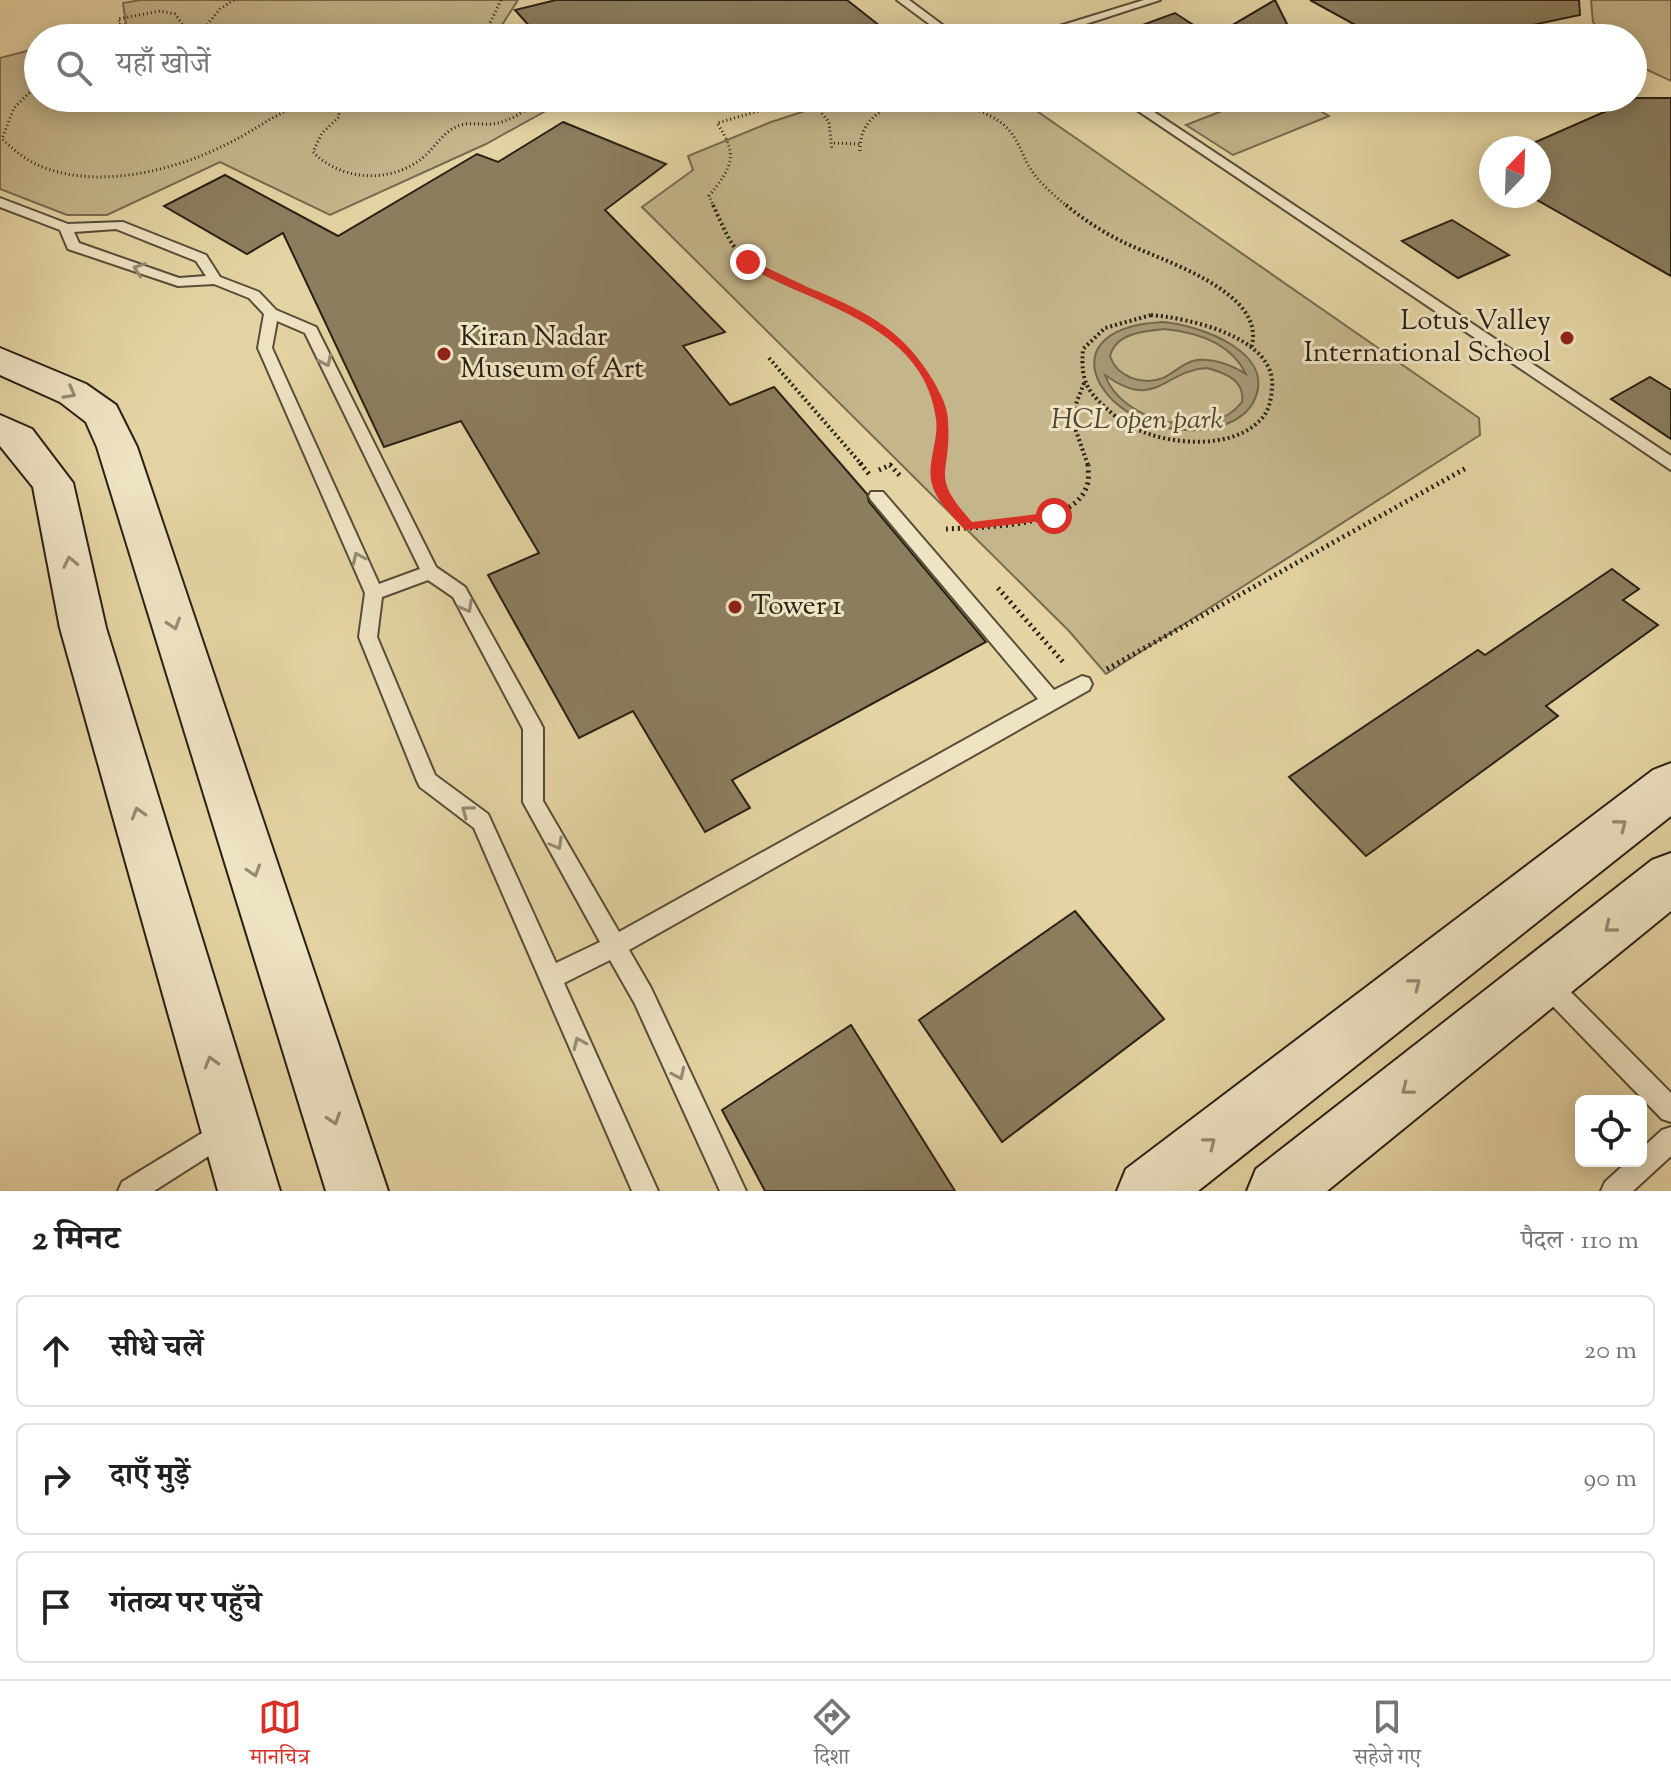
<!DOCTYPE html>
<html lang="hi">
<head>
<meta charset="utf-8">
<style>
	:root { --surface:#fff; --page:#f6f6f6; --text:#202124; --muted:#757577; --line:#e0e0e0; --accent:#d93025 }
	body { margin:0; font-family:"Sorts Mill Goudy","Noto Serif Devanagari",serif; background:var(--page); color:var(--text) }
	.controls { position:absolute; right:24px; bottom:24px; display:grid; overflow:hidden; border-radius:12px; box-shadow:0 4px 20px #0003 }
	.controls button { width:72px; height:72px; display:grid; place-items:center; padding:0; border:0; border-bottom:2px solid var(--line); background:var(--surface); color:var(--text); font:40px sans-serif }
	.compass { position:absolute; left:1479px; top:136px; width:72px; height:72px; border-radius:50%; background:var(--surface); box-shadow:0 4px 20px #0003; rotate:23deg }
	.stop { position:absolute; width:24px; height:24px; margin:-18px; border:6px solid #d93025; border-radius:50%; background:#fff }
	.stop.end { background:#d93025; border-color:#fff; box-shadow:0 2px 8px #0008 }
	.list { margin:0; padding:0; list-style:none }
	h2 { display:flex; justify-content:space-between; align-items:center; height:104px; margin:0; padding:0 32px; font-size:34px }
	h2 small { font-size:26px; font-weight:400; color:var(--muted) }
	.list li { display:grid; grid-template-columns:52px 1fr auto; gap:24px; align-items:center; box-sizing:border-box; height:112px; margin:0 16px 16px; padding:0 16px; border:2px solid var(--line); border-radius:12px }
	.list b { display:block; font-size:30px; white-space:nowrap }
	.list em { font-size:26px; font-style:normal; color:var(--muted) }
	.icon { flex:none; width:44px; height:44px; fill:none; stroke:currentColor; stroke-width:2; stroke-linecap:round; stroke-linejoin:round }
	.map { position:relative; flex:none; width:1671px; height:1191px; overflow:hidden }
	.search { position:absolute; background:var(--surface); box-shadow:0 4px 20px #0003; left:24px; right:24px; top:24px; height:88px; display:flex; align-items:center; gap:20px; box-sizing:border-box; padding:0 28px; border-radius:44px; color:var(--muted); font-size:30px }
	.sheet { height:488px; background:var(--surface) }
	nav { display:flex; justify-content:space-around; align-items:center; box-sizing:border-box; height:112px; border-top:2px solid var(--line); background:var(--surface); font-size:22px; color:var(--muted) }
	nav a { display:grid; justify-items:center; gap:4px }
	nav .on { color:var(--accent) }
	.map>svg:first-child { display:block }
</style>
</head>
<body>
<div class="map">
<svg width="1671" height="1191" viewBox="0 0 1671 1191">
	<rect width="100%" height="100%" fill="#e5d4a3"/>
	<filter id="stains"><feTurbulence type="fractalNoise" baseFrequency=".0025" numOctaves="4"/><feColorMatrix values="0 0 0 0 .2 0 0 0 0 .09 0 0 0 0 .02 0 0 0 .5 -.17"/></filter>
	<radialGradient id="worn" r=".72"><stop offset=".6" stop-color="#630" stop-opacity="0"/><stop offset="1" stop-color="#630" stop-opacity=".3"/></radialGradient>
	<!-- green -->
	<g fill="#c5b58b" stroke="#776a50" stroke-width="2">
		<polygon points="141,0 518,0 502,25 512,38 74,38 126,24 123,3"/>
		<polygon points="1591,0 1671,0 1671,81 1633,63 1633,38 1604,38 1593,22"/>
		<polygon points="38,48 38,98 551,98 551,108 486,144 330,215 220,162 107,215 67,215 0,189 0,58"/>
		<polygon points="845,98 1018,98 1479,418 1480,435 1106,674 1069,631 642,207 693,170 688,156 771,122"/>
		<polygon points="1255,98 1298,98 1329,116 1233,155 1186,125"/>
	</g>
	<!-- water -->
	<path fill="#a59773" stroke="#73674d" stroke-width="2" fill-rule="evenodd" d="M 1163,322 C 1198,325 1280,352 1253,403 C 1245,417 1228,425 1213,428 C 1112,447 1031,329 1163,322 ZM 1164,329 C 1196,332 1231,343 1246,374 C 1232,365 1215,358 1197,360 C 1183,362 1176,372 1163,378 C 1143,386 1117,377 1110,356 C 1116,333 1144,331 1164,329 ZM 1207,368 C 1225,373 1245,380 1242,402 C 1210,444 1121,422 1105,375 C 1156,412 1164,370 1207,368 Z"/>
	<!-- building -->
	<g fill="#8b7e5f" stroke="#292015" stroke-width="2">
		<polygon points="556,0 847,0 880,26 837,38 540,38 515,10"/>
		<polygon points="1275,0 1294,38 1107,38 1175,13 1212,37"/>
		<polygon points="1310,0 1579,0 1580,15 1485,35 1379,38"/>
		<polygon points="1636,98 1671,98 1671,276 1530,196 1539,196 1539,148 1522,148"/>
		<polygon points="563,122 666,164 605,210 725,332 683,346 730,405 774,387 867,494 869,502 986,642 732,780 750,808 705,832 633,711 579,738 488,575 539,553 461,421 384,447 283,233 247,254 164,206 225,175 338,236 477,154 498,162"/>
		<polygon points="1452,220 1509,255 1458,278 1402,241"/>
		<polygon points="1650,377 1671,390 1671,439 1611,399"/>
		<polygon points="1612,569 1639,589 1623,600 1658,625 1546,706 1558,716 1366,856 1289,777 1478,650 1485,655"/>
		<polygon points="1075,911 1164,1019 1002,1142 919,1020"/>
		<polygon points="851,1025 955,1191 765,1191 722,1110"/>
	</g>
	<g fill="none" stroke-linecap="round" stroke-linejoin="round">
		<!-- lane casing -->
		<g stroke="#584d38" stroke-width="4">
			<g id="lane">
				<polygon points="897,0 909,0 960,38 948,38"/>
				<polygon points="1144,0 1160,0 1061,32 1054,38 1043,38 1053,28"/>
				<polygon points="1119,98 1133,98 1671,456 1671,470"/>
				<path d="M 0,198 L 68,224 L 123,222 L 206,255 L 220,277 L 259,292 L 276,310 L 316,327 L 436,567 L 465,587 L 540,722 L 543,728 L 543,801 L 619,932 L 1038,699 L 871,500 L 869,496 L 871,492 L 883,492 L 1054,690 L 1082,676 L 1089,678 L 1092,684 L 1089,690 L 629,950 L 651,988 L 746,1191 L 720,1191 L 635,1004 L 610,960 L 564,983 L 658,1191 L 632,1191 L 474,828 L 420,787 L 417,781 L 359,637 L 365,593 L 258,348 L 264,314 L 249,298 L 214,284 L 178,286 L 68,249 L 60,230 L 0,207 ZM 116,229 L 196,261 L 206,276 L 179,278 L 79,243 L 74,232 ZM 277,321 L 305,333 L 420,569 L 379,584 L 272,348 ZM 428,580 L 453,597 L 523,729 L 523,802 L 600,942 L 556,963 L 488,814 L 435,775 L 377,637 L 382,597 Z"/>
				<polygon points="1547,973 1555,976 1671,1093 1671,1122 1662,1119 1539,992 1536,984 1539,976"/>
				<polygon points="225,1119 234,1122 237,1131 234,1140 154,1191 118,1191 122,1182"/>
				<polygon points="1671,1127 1671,1156 1633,1191 1601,1191 1605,1182 1628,1161 1641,1161 1641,1149 1662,1130"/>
			</g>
		</g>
		<!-- secondary casing -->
		<g stroke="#292015" stroke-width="4">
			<g id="secondary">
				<polygon points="0,348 86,384 116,405 137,447 388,1191 326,1191 97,447 86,422 60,402 0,375"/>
				<polygon points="0,415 32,429 73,483 106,628 280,1191 218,1191 60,628 33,487 0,446"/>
				<polygon points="1671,763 1671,816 1198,1191 1117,1191 1126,1169 1653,770"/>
				<polygon points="1671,853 1671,911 1327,1191 1247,1191 1256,1169 1652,860"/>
			</g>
		</g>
		<!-- path-far2 -->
		<g stroke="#292015" stroke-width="3" stroke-dasharray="1 3" stroke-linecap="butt">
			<polyline points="202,31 220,9 234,0"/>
			<polyline points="112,38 121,22 118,19 160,11 175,14 187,31 202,31 204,38"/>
			<polyline points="494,38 490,23 501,0"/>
			<path d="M 38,84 L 14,108 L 2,139 C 16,152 29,163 48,169 C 104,188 176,170 227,144 C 269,124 288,98 339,103 L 339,117 L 322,133 L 313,152 C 340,180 387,184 420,160 C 434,150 443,130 461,125 C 471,122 481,125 492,124 C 507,123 531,109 537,98"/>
			<polyline points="809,98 829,122 832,150"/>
			<polyline points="834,143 859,144"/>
			<path d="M 860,151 C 858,84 970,94 1005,126 C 1018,138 1021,153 1030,168 C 1039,183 1055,196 1068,207"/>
			<path d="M 714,207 L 709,196 C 732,167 739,156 717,123 L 805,98"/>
		</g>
		<!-- path-far1 -->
		<g stroke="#292015" stroke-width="4" stroke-dasharray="2 3" stroke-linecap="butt">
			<path d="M 713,205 C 723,226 730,247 748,262 C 779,286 820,294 854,311 C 891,329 942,379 943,423 C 943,436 939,452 937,465"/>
			<path d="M 1066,205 C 1084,220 1103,232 1123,242 C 1162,261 1269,292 1251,348"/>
			<path d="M 1151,315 C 1188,318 1277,337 1272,388 C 1271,398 1270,408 1263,417 C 1232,455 1149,445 1115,416 C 1089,393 1080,385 1083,349 L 1105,328 Z"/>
			<polyline points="769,358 862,465"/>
			<polyline points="1084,383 1071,417 1088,465"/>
		</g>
		<!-- path -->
		<g stroke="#292015" stroke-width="5" stroke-dasharray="2 4" stroke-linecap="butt">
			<polyline points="860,463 869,474"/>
			<polyline points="938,463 941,490 969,527"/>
			<polyline points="879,470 890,465 902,478"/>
			<path d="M 946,529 C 981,527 1079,528 1088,482 C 1089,477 1088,469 1088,463"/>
			<polyline points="998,588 1063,662"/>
			<polyline points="1107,669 1468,467"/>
		</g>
		<!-- lane -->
		<use href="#lane" fill="#eee3c3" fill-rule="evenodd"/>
		<!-- secondary -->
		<use href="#secondary" fill="#eee3c3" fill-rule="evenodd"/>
	</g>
	<!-- one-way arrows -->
	<defs><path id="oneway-chevron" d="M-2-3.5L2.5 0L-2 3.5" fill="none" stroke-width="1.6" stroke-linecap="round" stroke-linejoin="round" transform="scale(2)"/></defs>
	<g stroke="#958b75">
		<use href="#oneway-chevron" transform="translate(139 269) rotate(-161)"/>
		<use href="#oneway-chevron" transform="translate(326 361) rotate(64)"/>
		<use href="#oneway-chevron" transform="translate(70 393) rotate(29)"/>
		<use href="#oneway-chevron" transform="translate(358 558) rotate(-114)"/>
		<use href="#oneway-chevron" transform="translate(70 562) rotate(-102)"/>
		<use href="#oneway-chevron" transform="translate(467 607) rotate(61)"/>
		<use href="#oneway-chevron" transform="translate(174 624) rotate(72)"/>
		<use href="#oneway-chevron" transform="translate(467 811) rotate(-143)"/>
		<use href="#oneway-chevron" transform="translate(138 813) rotate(-106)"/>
		<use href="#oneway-chevron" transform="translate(1621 825) rotate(-38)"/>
		<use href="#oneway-chevron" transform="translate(557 844) rotate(61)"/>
		<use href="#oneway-chevron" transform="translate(254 871) rotate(72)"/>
		<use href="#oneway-chevron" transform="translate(1610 927) rotate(141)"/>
		<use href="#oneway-chevron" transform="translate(1415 984) rotate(-38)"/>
		<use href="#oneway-chevron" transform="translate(579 1043) rotate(-114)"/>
		<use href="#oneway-chevron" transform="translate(211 1062) rotate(-106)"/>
		<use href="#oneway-chevron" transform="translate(679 1074) rotate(65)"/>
		<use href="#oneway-chevron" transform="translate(1407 1089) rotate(142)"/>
		<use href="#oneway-chevron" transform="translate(334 1119) rotate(72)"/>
		<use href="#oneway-chevron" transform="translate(1210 1143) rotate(-38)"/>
	</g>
	<!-- route -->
	<path fill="#d93025" d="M 745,260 C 754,260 803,286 817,291 C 869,313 905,332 934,382 C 941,395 948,407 948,422 C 952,476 928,473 972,522 L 1054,512 L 1060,516 L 1058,519 L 965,530 C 953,517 934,499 931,480 C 928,460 939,438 936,419 C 924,323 812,305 745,265 Z"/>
	<!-- markers -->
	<g fill="#8f2418" stroke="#eee3c3" stroke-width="3">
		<circle cx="1567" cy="338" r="8"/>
		<circle cx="444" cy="354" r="8"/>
		<circle cx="735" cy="607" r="8"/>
	</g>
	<g text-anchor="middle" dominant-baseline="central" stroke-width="6" stroke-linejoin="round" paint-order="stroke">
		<!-- poi labels -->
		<g font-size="28" fill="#292015" stroke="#eee3c3" text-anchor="start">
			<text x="1551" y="322" text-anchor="end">Lotus Valley<tspan x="1551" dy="32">International School</tspan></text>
			<text x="460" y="338">Kiran Nadar<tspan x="460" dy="32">Museum of Art</tspan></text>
			<text x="751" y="607">Tower 1</text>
		</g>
		<!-- park labels -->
		<g font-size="28" font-style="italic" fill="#504532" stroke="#eee3c3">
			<text x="1137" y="421">HCL open park</text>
		</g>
	</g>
	<rect width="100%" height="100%" filter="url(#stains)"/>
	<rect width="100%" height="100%" fill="url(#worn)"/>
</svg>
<div class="controls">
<button><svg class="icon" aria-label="locate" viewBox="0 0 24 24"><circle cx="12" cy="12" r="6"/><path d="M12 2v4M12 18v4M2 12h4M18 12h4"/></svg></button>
</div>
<svg class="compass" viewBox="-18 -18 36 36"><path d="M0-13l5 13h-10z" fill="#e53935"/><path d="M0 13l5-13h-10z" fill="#757577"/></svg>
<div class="stop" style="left:1054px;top:516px"></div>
<div class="stop end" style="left:748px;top:262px"></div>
<div class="search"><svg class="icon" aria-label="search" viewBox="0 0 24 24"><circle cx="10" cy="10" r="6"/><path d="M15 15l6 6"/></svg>यहाँ खोजें</div>
</div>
<section class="sheet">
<h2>2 मिनट<small>पैदल · 110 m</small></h2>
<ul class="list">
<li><svg class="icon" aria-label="ahead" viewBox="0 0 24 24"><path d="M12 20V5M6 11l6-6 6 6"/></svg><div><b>सीधे चलें</b></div><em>20 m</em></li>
<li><svg class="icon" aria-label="right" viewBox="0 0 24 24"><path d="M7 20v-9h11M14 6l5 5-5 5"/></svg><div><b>दाएँ मुड़ें</b></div><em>90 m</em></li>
<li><svg class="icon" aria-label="arrive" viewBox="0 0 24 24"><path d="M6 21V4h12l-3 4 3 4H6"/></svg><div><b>गंतव्य पर पहुँचे</b></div></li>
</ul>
</section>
<nav>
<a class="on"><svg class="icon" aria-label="map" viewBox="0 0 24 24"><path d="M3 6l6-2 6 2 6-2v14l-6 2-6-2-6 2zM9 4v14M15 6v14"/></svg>मानचित्र</a>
<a><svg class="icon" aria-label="directions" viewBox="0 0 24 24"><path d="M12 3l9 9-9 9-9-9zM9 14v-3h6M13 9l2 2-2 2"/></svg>दिशा</a>
<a><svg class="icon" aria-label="saved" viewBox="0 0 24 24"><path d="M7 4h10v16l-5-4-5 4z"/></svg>सहेजे गए</a>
</nav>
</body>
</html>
